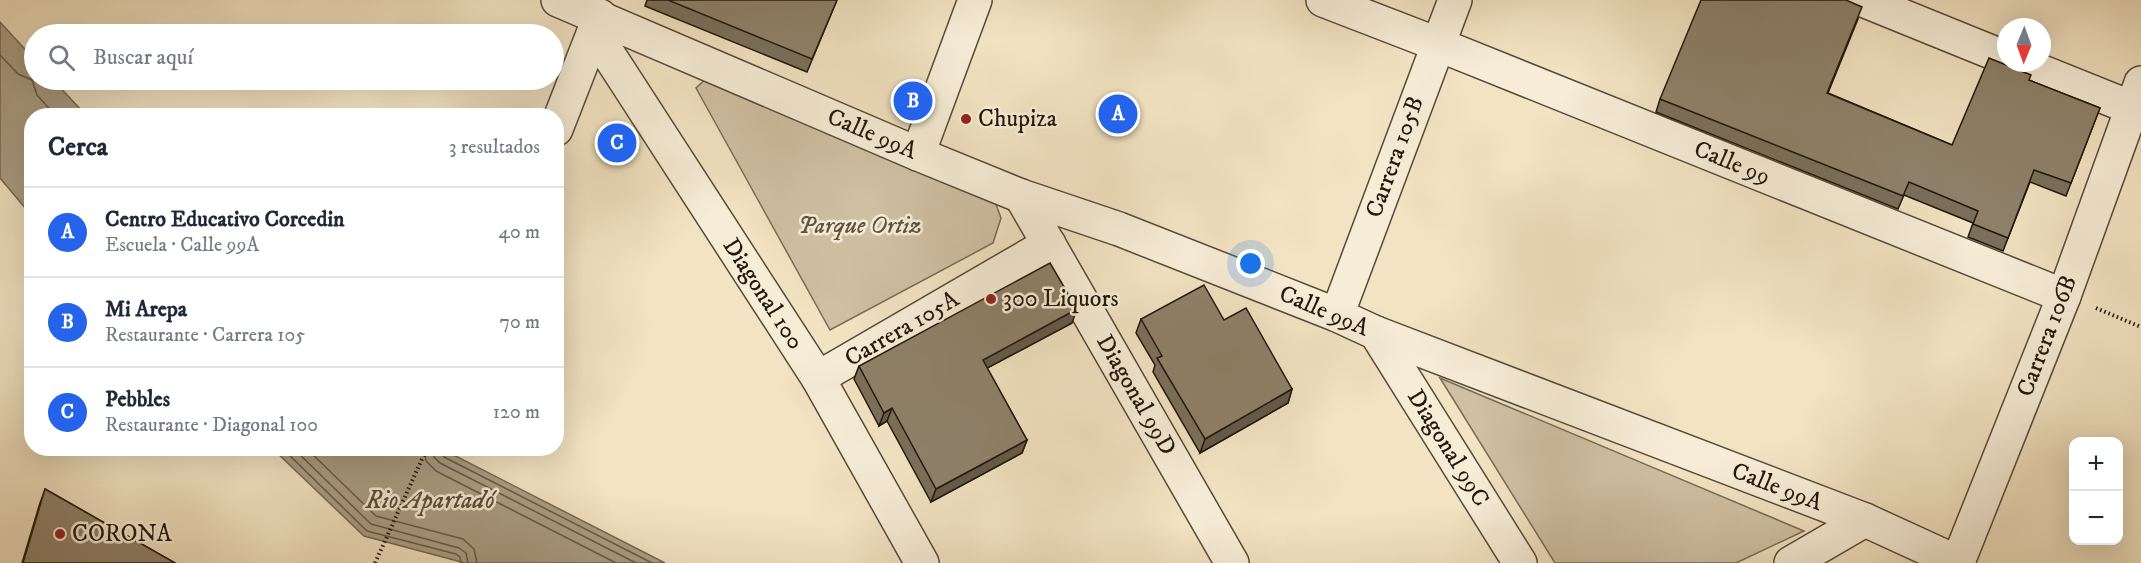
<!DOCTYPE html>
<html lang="es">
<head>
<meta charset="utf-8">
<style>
	:root { --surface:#fff; --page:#f2f2f3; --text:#1f2937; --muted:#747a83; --line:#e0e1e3; --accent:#2563eb }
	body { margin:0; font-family:"IM FELL DW Pica",serif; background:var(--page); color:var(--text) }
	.controls { position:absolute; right:18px; bottom:18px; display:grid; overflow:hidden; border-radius:12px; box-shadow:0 6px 24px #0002 }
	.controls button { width:54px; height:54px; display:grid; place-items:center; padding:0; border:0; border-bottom:2px solid var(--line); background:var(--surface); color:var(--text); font:30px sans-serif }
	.compass { position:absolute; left:1997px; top:18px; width:54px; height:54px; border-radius:50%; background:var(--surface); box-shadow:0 6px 24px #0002; rotate:181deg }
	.you { position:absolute; left:1251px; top:264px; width:21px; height:21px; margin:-15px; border:4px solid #fff; border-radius:50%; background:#1a73e8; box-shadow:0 0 0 9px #1a73e833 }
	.badge { display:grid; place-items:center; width:39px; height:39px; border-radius:50%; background:var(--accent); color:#fff; font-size:20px; font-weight:700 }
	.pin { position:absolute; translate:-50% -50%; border:3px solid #fff; box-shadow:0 2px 6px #0006 }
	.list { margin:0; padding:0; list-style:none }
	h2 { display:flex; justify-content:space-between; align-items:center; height:78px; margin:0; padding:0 24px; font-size:26px }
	h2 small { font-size:20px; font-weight:400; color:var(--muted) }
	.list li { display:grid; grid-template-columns:39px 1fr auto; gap:18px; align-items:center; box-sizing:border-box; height:90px; padding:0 24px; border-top:2px solid var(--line) }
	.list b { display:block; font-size:22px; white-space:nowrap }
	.list p { margin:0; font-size:20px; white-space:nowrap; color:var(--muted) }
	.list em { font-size:20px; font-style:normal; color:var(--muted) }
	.icon { flex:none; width:33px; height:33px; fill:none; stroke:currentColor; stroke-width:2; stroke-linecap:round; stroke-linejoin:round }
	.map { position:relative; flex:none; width:2141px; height:563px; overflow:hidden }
	.search { position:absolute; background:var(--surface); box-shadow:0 6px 24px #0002; left:24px; top:24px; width:540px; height:66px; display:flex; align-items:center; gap:15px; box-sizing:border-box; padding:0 21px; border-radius:33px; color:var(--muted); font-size:22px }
	.panel { position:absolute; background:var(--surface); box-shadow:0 6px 24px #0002; left:24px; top:108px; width:540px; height:348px; border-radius:24px }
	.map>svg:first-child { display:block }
</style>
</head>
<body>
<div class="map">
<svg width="2141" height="563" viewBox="0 0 2141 563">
	<rect width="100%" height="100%" fill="#f2e3c2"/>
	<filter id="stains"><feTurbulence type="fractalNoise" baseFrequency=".00333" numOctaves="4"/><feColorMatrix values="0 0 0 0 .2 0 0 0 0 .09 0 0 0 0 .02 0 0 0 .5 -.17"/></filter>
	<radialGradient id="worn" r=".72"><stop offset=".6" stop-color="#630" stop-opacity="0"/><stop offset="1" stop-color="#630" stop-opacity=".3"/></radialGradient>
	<!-- green -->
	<g fill="#cfc0a3" stroke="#786c57" stroke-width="1.5">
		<polygon points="707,78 993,196 1001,218 993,243 830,330 696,88"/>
		<polygon points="1440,378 1804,531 1736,563 1555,563"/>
	</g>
	<!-- water -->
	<g fill="#ab9e84" stroke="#746854" stroke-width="1.5">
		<polygon points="0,22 34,59 34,80 53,80 86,115 32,116 31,215 0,178"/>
		<polygon points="273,449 442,449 665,563 465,563 364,536"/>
	</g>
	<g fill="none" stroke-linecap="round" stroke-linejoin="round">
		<!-- shore -->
		<g stroke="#665a48" stroke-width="1.5">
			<polyline points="0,55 18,74 32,80 37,95 56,116"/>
			<polyline points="282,448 367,531 456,554 460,557 461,563"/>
			<polyline points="293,448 371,524 459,548 466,553 468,563"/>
			<polyline points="306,448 376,516 463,539 474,549 477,563"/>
			<polyline points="424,448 426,461 436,471 616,563"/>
			<polyline points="433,448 434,457 440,463 636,563"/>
			<polyline points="440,448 441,453 444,457 652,563"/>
		</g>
		<!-- minor casing -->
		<g stroke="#564a39" stroke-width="36">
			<g id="minor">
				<polyline points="558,0 918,154 1021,196 1119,229 1337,315 1376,333 1865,520 1959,563"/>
				<polyline points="1323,0 1437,44 2064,296"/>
				<polyline points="1863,0 2006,58"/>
				<polyline points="594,32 818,378 922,563"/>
				<polyline points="2020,63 2132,108"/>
				<polyline points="556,129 600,16"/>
				<polyline points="918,154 975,0"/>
				<polyline points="1021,196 1232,563"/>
				<polyline points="1337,315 1455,0"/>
				<polyline points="1376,333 1520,563"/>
				<polyline points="818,378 1049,244"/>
				<polyline points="1958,562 2064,296 2141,83"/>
				<polyline points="1791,563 1865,520"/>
			</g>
		</g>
		<!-- path -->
		<g stroke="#22170b" stroke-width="4" stroke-dasharray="1.5 3" stroke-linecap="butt">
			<polyline points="2096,308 2141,327"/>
			<polyline points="375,563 427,448"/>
		</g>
		<!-- minor -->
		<use href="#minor" stroke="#f7edd7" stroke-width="33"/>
	</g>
	<!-- wall -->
	<g fill="#7a6f5b" stroke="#22170b" stroke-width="1.5">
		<polygon points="647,0 837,0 807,72 645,6"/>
		<polygon points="1858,19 1828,93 1952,145 2029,80 2100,108 2066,196 2030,182 2003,251 1968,237 1973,223 1904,195 1898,209 1656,112 1660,99"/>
		<polygon points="1141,319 1224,320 1292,389 1288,403 1200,453 1153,372 1155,365 1136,333"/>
		<polygon points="1072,323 987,368 1027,440 1022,453 931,502 887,421 879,426 854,379 859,366"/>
		<polygon points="45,489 175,563 22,563 39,506"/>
	</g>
	<!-- shaded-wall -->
	<g fill="#635a4a" stroke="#22170b" stroke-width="1.5">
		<polygon points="1077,309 1072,323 978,373 983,360"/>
		<polygon points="1292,389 1288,403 1200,453 1205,439"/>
		<polygon points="892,408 887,421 879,426 884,413"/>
		<polygon points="1027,440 1022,453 931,502 936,489"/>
	</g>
	<!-- building -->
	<g fill="#8e816a" stroke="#22170b" stroke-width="1.5">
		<polygon points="668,0 837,0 812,59"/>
		<polygon points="1701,0 1846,0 1862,7 1827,93 1952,145 1989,58 2031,75 2029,80 2100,108 2071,183 2034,170 2008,238 1973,224 1978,211 1909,182 1903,196 1660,99"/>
		<polygon points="1050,263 1077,309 983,360 1027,440 936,489 892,408 884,413 859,366"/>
		<polygon points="1204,285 1224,320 1246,308 1292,389 1205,439 1157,358 1162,356 1141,319"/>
		<polygon points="45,489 175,563 23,563"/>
	</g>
	<!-- markers -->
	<g fill="#8f2418" stroke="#f7edd7" stroke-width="2">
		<circle cx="966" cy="119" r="6"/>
		<circle cx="991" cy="299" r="6"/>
		<circle cx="60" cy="534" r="6"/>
	</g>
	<g text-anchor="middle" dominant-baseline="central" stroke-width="5" stroke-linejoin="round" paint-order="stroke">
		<!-- poi labels -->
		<g font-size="24" fill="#22170b" stroke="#f7edd7" text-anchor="start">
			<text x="978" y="119">Chupiza</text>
			<text x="1003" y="299">300 Liquors</text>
			<text x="72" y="534">CORONA</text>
		</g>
		<!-- street labels -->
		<g font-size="24" fill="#22170b" stroke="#f7edd7">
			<text transform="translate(872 134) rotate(23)">Calle 99A</text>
			<text transform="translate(1395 157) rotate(-70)">Carrera 105B</text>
			<text transform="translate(1732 163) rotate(22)">Calle 99</text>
			<text transform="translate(763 294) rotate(57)">Diagonal 100</text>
			<text transform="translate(1324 311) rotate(23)">Calle 99A</text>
			<text transform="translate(902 329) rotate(-30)">Carrera 105A</text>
			<text transform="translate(2047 336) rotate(-69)">Carrera 106B</text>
			<text transform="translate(1136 395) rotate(60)">Diagonal 99D</text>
			<text transform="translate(1448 448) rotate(58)">Diagonal 99C</text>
			<text transform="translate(1777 487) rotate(21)">Calle 99A</text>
		</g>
		<!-- park labels -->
		<g font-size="24" font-style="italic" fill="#5f5240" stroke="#f7edd7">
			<text x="860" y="226">Parque Ortiz</text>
		</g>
		<!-- water labels -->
		<g font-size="26" font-style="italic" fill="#594d3b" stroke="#f7edd7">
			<text x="430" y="500">Rio Apartadó</text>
		</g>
	</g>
	<rect width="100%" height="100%" filter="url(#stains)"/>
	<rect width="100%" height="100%" fill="url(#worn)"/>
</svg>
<div class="controls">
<button>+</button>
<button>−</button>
</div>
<svg class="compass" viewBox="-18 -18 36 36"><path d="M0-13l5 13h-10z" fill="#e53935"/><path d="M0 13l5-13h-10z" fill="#747a83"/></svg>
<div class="you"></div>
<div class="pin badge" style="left:1118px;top:114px">A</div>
<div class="pin badge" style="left:913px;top:101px">B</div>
<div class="pin badge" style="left:617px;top:143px">C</div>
<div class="search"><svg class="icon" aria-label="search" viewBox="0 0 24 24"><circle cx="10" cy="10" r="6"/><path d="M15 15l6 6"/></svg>Buscar aquí</div>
<section class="panel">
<h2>Cerca<small>3 resultados</small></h2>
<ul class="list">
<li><span class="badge">A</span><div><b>Centro Educativo Corcedin</b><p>Escuela · Calle 99A</p></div><em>40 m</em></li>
<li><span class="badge">B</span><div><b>Mi Arepa</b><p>Restaurante · Carrera 105</p></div><em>70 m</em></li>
<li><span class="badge">C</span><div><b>Pebbles</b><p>Restaurante · Diagonal 100</p></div><em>120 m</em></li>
</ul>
</section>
</div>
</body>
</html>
